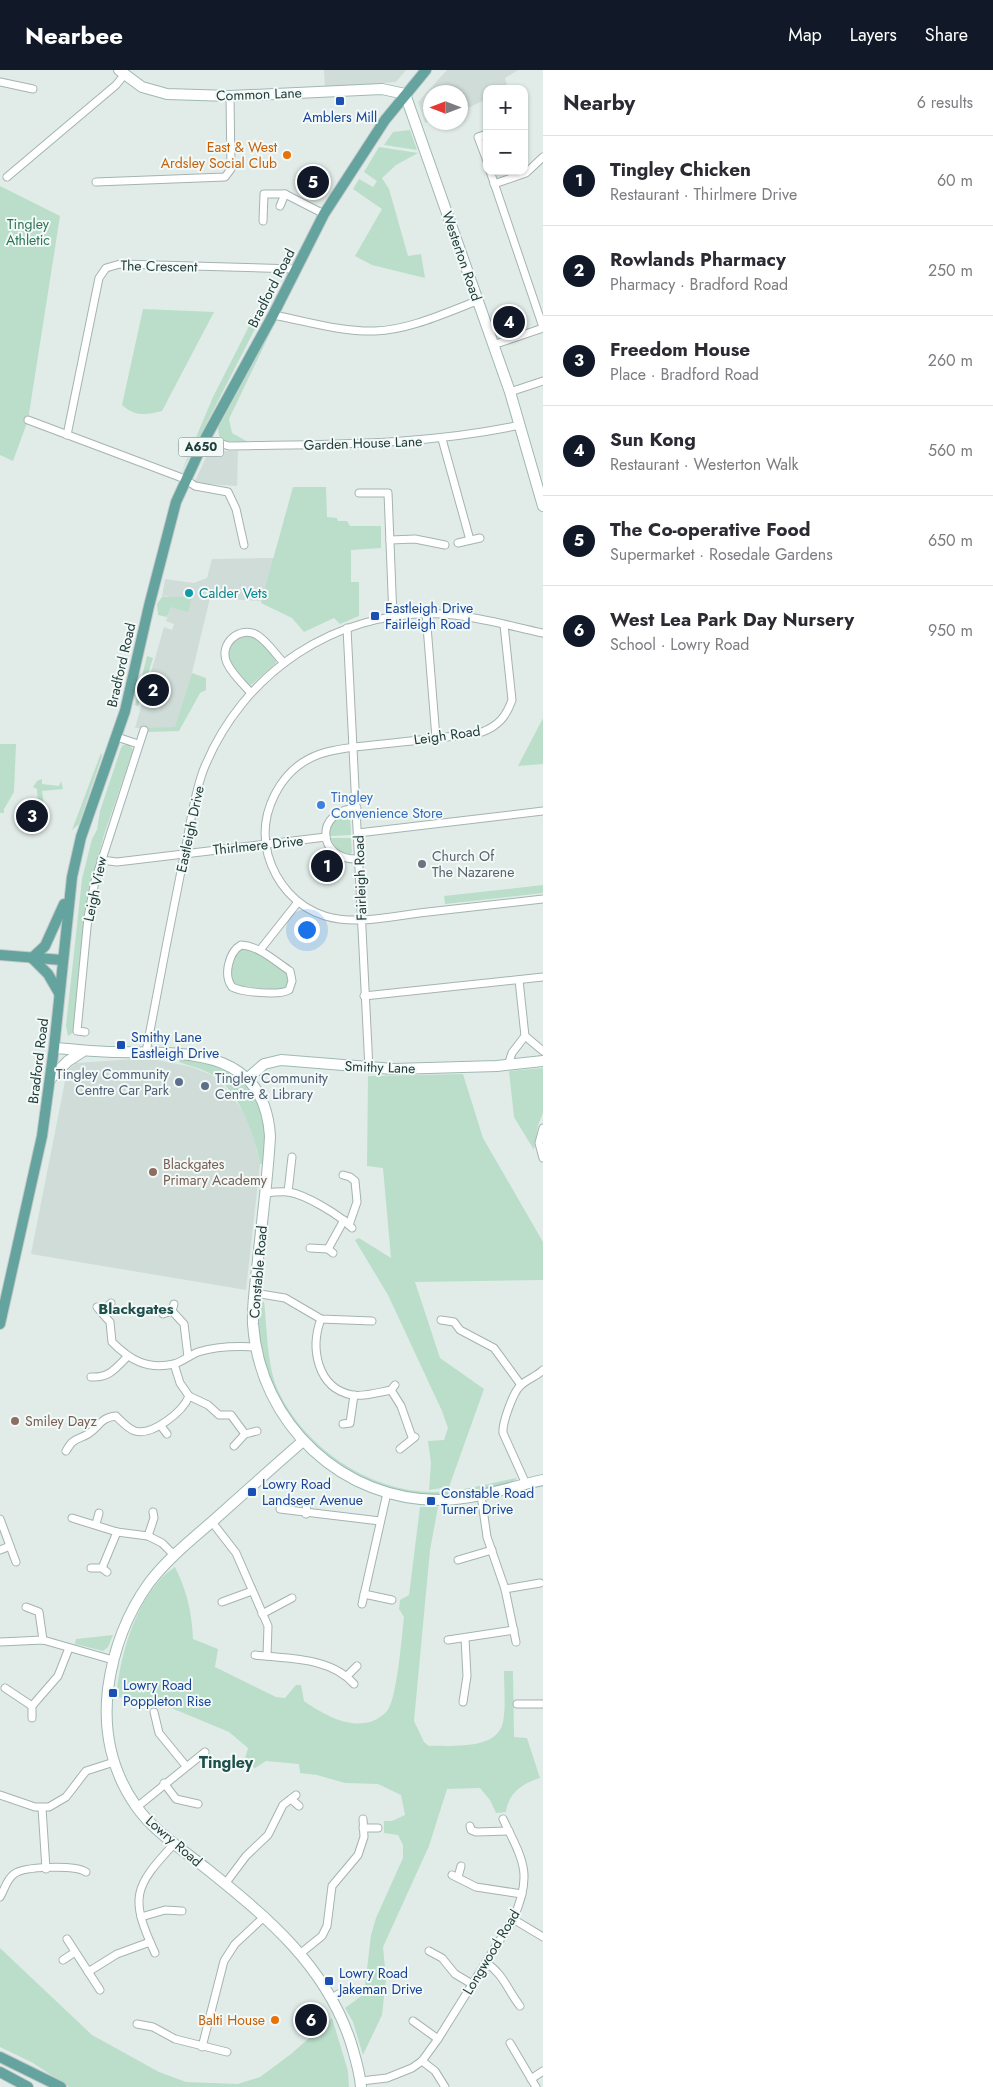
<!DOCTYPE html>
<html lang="en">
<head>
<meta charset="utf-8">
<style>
	:root { --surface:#fff; --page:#f2f2f3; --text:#2b2b33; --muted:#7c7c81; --line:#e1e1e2; --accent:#111827 }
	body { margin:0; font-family:Jost,sans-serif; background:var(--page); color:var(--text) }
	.controls { position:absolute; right:15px; top:15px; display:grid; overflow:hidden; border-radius:10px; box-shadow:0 1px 4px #0004 }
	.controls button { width:45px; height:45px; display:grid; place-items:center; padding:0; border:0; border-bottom:1px solid var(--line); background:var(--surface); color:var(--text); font:25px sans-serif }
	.compass { position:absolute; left:423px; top:15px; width:45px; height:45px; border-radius:50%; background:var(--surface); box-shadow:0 1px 4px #0004; rotate:270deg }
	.you { position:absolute; left:306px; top:859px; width:18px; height:18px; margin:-12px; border:4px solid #fff; border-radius:50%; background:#1a73e8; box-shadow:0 0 0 8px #1a73e833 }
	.badge { display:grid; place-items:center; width:32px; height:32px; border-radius:50%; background:var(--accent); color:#fff; font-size:16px; font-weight:700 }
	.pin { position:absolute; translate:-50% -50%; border:2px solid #fff; box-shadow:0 1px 5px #0006 }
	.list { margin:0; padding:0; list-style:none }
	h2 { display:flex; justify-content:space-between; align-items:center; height:65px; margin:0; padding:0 20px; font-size:21px }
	h2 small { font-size:16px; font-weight:400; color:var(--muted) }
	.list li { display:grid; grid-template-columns:32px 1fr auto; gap:15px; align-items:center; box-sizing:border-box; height:90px; padding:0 20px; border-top:1px solid var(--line) }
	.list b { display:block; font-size:19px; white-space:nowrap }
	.list p { margin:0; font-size:16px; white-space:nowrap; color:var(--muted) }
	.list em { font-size:16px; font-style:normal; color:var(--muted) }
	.map { position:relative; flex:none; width:543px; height:2017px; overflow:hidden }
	header { display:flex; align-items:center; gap:30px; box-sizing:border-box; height:70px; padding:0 25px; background:var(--accent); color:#fff }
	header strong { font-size:24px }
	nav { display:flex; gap:28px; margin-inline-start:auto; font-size:18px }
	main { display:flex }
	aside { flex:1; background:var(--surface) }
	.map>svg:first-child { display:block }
</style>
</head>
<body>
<header>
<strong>Nearbee</strong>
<nav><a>Map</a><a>Layers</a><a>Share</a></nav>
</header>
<main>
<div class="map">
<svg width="543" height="2017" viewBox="0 0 543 2017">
	<rect width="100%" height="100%" fill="#e1ece9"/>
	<!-- built -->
	<g fill="#cfdcd8">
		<polygon points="324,0 406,0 396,12 325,18"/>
		<polygon points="447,0 518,0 505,8 508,19 487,19 487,29 461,41 460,22 430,22 430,51 425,53 418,32"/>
		<polygon points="209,381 238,381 237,416 194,413"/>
		<polygon points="274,488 262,531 210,528 192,603 175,658 135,658 164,557 172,560 174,554 166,551 171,537 167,526 162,527 165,509 194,513 207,508 212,489"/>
		<polygon points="148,988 192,997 212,1005 223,1015 246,1045 253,1064 260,1094 246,1220 31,1184 67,1001 76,993"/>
	</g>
	<!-- green -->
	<g fill="#badeca">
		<polygon points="410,60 417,80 384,75 393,62"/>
		<polygon points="379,77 418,83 396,95 382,108 389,119 408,186 421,184 425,208 372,195 355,186 382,139 353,119 359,109 373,117 377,111 364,102"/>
		<polygon points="0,116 60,146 28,350 13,391 0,385"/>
		<polygon points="279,210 275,220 181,403 213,327 268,219"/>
		<path d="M 143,239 L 214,242 L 162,341 C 146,345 135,347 122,335 Z"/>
		<polygon points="272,259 229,349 232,363 248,372 225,371 219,366 218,358"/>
		<polygon points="293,417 326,417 327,447 337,448 338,451 347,451 350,456 381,456 381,478 351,480 351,512 359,512 359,546 340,554 334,548 304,562 292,548 261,533"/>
		<polygon points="162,527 192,527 188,542 171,537 167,547 158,545 157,534"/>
		<path d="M 242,566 L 254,567 L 276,588 L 276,593 L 251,615 L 248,615 C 235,601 215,578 242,566 Z"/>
		<polygon points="147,586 153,588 138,636 135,635"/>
		<polygon points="192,603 206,608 206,620 200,623 179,661 147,662 148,658 175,657"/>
		<polygon points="543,648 543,694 518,696"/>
		<polygon points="0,674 16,674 14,722 4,739 4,743 0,743"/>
		<polygon points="129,674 133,680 104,765 89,820 85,845 74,962 68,966 66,956 82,809 92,769 97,760 100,741 121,678 123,675"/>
		<polygon points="101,683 102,686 79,754 72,760"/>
		<polygon points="42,709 42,714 59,716 61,711 63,719 42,721 44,735 38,736 37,719 33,717 37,711"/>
		<path d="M 347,743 L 350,745 L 351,765 L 330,766 C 329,754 336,747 347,743 Z"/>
		<polygon points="330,768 351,768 352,782 350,785 337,780"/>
		<polygon points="543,815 543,823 445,834 444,826"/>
		<path d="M 243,878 L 254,882 L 287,902 L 290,907 L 286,918 L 279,920 L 235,915 C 228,905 232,883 243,878 Z"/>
		<path d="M 180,989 C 246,992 271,1031 263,1094 L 260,1094 C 255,1064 239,1022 213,1005 C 203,999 190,996 179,992 Z"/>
		<polygon points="543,998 543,1043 538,1055 534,1080 514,1047 509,1001"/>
		<polygon points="463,1004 483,1068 543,1172 543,1210 415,1212 440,1288 484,1319 449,1417 429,1420 431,1393 428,1371 444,1370 448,1358 442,1341 388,1225 355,1170 359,1168 391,1188 383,1098 367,1096 368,1006"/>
		<path d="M 264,1231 C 267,1257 267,1294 277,1318 C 303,1377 369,1422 434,1422 C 461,1422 490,1413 517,1408 C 509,1418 489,1418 478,1421 C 380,1442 284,1380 262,1283 C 259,1268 253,1244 264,1231 Z"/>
		<path d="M 420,1437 L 438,1437 L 430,1480 L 414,1651 L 424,1672 L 429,1676 C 450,1675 497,1681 503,1652 C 506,1637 504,1617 504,1601 L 513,1601 L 514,1667 L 527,1668 L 540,1708 C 522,1713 508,1724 506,1742 L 496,1743 L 490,1730 L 480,1718 L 447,1719 L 429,1776 L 383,1877 L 386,1909 L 382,1945 L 363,1985 L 353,1952 L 345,1938 L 364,1924 L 371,1865 L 376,1848 L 403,1788 L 403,1775 L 398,1765 L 384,1763 L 384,1751 L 392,1751 L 405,1745 L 401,1725 L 378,1714 L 345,1713 L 317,1705 L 300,1703 L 299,1694 L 266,1691 L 255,1698 L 244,1692 L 248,1678 L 229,1662 L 157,1632 L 116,1627 C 120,1585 137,1522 175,1497 C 187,1521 192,1543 193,1569 L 218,1579 L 215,1597 L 276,1627 L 285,1628 L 296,1615 L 301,1615 L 304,1631 C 327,1647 363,1667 387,1641 C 397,1630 402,1564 404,1547 L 399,1539 L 400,1530 L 409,1525 Z"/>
		<polygon points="113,1565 108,1577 103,1581 75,1574 76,1569"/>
		<polygon points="0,1878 92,1965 159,2002 186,2012 238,2014 260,2007 291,1984 332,1948 348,2001 349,2017 69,2017 33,1993 0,1977"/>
	</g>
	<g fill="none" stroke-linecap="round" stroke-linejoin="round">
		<!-- street casing -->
		<g stroke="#a4b4b1" stroke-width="9">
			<g id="street">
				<polyline points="0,12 33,19"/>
				<polyline points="487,64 478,67 487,91"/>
				<polyline points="490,101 543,257"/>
				<polyline points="7,107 116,15 124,5"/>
				<polyline points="96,112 225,107 231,99 230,26"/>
				<polyline points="494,114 526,103 543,87"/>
				<polyline points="280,136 285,124"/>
				<polyline points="263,151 264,124 285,124 324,144"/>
				<path d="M 273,245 C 306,251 341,262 375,261 C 409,260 445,243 477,231"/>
				<polyline points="493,275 543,258"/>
				<polyline points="510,322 543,311"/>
				<polyline points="28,350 185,409 195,416 228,422 236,439 244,475"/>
				<polyline points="67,365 99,208 106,198 120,194 296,199"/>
				<path d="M 205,369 L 229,376 C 327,374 423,376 520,355"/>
				<polyline points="442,369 470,470"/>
				<polyline points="359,423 388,423 393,547"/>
				<polyline points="390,470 415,469 445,475"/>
				<polyline points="458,473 480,468"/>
				<polyline points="426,544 436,668"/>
				<path d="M 504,555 L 512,630 C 506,647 498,656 482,662 C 446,668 409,671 373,675 C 355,677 337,678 320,684 C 280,698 257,744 268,785 C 276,813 296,837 325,846 C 355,855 388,847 419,843 C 460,838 502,834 543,829"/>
				<polyline points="347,558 369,999"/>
				<path d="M 251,623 C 243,614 232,604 227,593 C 218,574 240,555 257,565 C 268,572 276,585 284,593"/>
				<polyline points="117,667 138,674"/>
				<path d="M 357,738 C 314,740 316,791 359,789"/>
				<polyline points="358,763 543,741"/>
				<polyline points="101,790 117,792 326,767"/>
				<path d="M 241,875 C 259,876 275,891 290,901 L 292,911 L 289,920 C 279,926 242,922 232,917 C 223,905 229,882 241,875 Z"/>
				<polyline points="260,880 298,832"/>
				<polyline points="519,910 525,966"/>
				<polyline points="364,926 543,907"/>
				<polyline points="85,962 77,961 88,847 95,811 144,660"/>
				<path d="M 146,982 C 158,917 171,851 184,786 C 190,757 193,729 203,701 C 242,602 336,539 443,544 C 476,546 510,556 543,563"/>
				<polyline points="508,995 512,983 525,966 543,981"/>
				<polyline points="543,1058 539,1073 543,1088"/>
				<polyline points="343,1105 350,1107 355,1111 357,1132 349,1155"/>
				<polyline points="288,1122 292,1087"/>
				<path d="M 265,1123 C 273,1122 282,1121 289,1122 C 306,1125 340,1145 352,1158"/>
				<polyline points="310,1178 328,1179 333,1183"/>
				<polyline points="328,1179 344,1150"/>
				<polyline points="254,1223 285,1228 321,1249 372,1251"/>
				<polyline points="97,1237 101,1242 111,1233"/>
				<polyline points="172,1241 184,1254 188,1287"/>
				<path d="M 101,1242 L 110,1252 L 112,1272 C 130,1290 147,1300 174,1294 C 182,1292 190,1285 198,1282 C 217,1276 237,1276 256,1277"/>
				<polyline points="163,1244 172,1241 174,1234"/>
				<path d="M 321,1249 C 310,1278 317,1318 352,1325 C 364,1327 380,1322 391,1320 L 395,1315"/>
				<polyline points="441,1250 454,1252 460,1260 494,1278 521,1315"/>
				<path d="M 91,1307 C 109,1308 115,1299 127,1287"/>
				<polyline points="391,1320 401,1336 412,1367"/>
				<polyline points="189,1326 208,1335 219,1345 231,1345 245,1364"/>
				<polyline points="343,1354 350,1353 354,1325"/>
				<polyline points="161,1356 167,1364"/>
				<polyline points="234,1376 245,1364 257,1361"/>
				<polyline points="400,1379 415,1367"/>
				<path d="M 66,1381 C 74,1367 76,1371 88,1364 C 100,1357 99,1348 116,1346 C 121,1351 128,1359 135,1361 C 152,1366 183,1342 189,1326 L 180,1313 L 174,1294"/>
				<path d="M 526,1414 L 503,1363 C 502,1353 513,1323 520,1316 C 527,1309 536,1307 543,1300"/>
				<polyline points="481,1425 487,1467 505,1519 516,1572"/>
				<polyline points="280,1439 380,1451"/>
				<polyline points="306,1444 307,1431"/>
				<polyline points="72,1448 117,1462 148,1466 162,1473 174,1485"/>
				<polyline points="0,1449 16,1492"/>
				<polyline points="212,1452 236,1483 268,1556 267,1586"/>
				<polyline points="96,1454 99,1443"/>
				<polyline points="148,1466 154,1448 153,1442"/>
				<polyline points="0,1480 10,1476"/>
				<polyline points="458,1490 492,1480"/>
				<polyline points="91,1498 102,1498 107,1502"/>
				<polyline points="102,1498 117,1462"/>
				<polyline points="505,1519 540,1513"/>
				<polyline points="364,1524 392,1530"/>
				<polyline points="222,1532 252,1521"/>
				<polyline points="362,1534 387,1423"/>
				<polyline points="26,1537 39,1542 43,1570"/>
				<polyline points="262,1544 292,1528"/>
				<polyline points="448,1570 514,1560"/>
				<polyline points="0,1572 43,1570 113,1590"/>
				<path d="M 255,1585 C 288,1589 331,1587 354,1614"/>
				<polyline points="347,1606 357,1596"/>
				<polyline points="5,1618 32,1636"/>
				<polyline points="463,1632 467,1606 465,1568"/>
				<polyline points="517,1634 543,1634"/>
				<polyline points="154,1642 159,1663 186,1696"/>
				<polyline points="32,1648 32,1636 58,1606 69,1578"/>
				<polyline points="164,1713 176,1729 198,1734"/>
				<polyline points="0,1725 35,1737 49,1737 66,1727 86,1701 114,1692"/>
				<polyline points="291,1729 299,1736"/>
				<polyline points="137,1737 205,1682"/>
				<polyline points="42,1738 46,1799"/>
				<polyline points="470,1756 471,1760 476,1762 509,1761"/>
				<polyline points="363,1758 378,1758"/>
				<polyline points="452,1805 476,1817 522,1824"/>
				<polyline points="458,1807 461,1796"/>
				<polyline points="225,1814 246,1786 268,1765 283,1735 296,1725"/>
				<path d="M 0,1827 C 5,1819 6,1810 14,1804 C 24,1796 75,1795 86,1802"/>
				<polyline points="141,1847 165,1840 182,1841"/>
				<polyline points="513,1849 543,1867"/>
				<polyline points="67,1869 100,1920"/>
				<polyline points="429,1881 442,1888 455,1904 472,1914"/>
				<path d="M 155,1883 C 129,1827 134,1817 174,1774"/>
				<polyline points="301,1883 322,1866 327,1856 332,1816 358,1785 364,1767 363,1749"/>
				<polyline points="63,1890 75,1882"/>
				<path d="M 486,1893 C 503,1903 508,1921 520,1936"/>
				<polyline points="88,1902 117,1884 150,1872"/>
				<polyline points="332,1928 345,1920"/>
				<polyline points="413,1951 438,1969"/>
				<polyline points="137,1954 153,1957 175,1969 227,1982"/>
				<polyline points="510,1973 536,2017"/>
				<polyline points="202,1977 224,1891 235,1874 265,1846"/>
				<polyline points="422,1991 435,2001 445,2017"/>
				<polyline points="531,2009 543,2001"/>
				<path d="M 361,2011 L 387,2008 L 412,1998 L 422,1991 L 438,1969 L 513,1849 C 534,1803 522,1789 503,1749"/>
			</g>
		</g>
		<!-- secondary casing -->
		<g stroke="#9fb8b4" stroke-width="12">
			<g id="secondary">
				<polyline points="119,0 142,17 167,24 230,26 382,19 405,24 510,322 543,436"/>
				<path d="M 54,978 C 75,979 94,982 115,982 C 183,983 264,976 270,1066 C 268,1107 262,1149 258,1190 C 256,1211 252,1233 253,1254 C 260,1354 343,1432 443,1430 C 477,1429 510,1417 543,1410"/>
				<polyline points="248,1008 264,994 281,990 393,999 497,996 543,991"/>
				<polyline points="50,1009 68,991 82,982"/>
				<path d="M 303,1371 C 273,1397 243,1424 214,1450 C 191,1470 167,1489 149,1513 C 126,1545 113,1581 108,1619 C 103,1661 112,1702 136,1736 C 154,1762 183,1780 207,1799 C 268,1848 326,1896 351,1973 C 355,1987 360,2002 361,2017"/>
			</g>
		</g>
		<!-- primary casing -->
		<g stroke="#c1c9c8" stroke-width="12">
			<g id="primary">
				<polyline points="0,885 62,890"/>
				<polyline points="32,888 45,876 64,834"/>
				<polyline points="32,888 48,904 59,923"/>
				<polyline points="0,1254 42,1066 54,978 72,807 81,767 125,641 149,536 176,432 205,369 273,245 324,144 385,50 426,0"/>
				<polyline points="0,1987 61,2017"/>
				<polyline points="0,2002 28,2017"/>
			</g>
		</g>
		<!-- street -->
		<use href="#street" stroke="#fff" stroke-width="7"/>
		<!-- secondary -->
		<use href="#secondary" stroke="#fff" stroke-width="10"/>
		<!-- primary -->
		<use href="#primary" stroke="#65a39e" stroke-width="10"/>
	</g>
	<!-- markers -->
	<g fill="#1a4fb4" stroke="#f2f9f6" stroke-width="2">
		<rect x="335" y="26" width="10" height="10" rx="2.5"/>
		<rect x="370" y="541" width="10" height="10" rx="2.5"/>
		<rect x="116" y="970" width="10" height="10" rx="2.5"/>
		<rect x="247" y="1417" width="10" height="10" rx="2.5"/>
		<rect x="426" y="1426" width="10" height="10" rx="2.5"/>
		<rect x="108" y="1618" width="10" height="10" rx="2.5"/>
		<rect x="324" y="1906" width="10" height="10" rx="2.5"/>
	</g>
	<g fill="#e8710a" stroke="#f2f9f6" stroke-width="2">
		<circle cx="287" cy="85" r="5"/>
		<circle cx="275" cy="1950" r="5"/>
	</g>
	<circle fill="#0f9aa8" stroke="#f2f9f6" stroke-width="2" cx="189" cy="523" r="5"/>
	<circle fill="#3f7fe0" stroke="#f2f9f6" stroke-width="2" cx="321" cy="735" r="5"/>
	<circle fill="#6b7280" stroke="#f2f9f6" stroke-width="2" cx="422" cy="794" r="5"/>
	<g fill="#5c6f8a" stroke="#f2f9f6" stroke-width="2">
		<circle cx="179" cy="1012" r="5"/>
		<circle cx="205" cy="1016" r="5"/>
	</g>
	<g fill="#8d6e63" stroke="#f2f9f6" stroke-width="2">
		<circle cx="153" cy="1102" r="5"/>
		<circle cx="15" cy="1351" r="5"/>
	</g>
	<g text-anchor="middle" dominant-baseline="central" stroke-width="4" stroke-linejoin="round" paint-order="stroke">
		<!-- shield labels -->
		<rect fill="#f2f9f6" stroke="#607573" stroke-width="1" x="178.5" y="367.5" width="45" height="19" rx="4"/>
		<g font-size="12" font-weight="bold" fill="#213d3b">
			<text x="201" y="377">A650</text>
		</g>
		<!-- street labels -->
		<g font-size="14" fill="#213d3b" stroke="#f2f9f6">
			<text transform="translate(259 24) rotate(-2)">Common Lane</text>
			<text transform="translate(462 186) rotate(71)">Westerton Road</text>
			<text transform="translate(159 196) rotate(1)">The Crescent</text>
			<text transform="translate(271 218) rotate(-63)">Bradford Road</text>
			<text transform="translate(363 373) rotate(-2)">Garden House Lane</text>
			<text transform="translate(121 595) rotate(-77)">Bradford Road</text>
			<text transform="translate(447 665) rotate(-8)">Leigh Road</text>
			<text transform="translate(190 759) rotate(-78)">Eastleigh Drive</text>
			<text transform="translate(258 775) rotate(-6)">Thirlmere Drive</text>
			<text transform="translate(360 808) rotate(-92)">Fairleigh Road</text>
			<text transform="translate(95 819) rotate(-78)">Leigh View</text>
			<text transform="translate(38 991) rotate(-83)">Bradford Road</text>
			<text transform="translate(380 997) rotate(2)">Smithy Lane</text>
			<text transform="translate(258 1202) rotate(-85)">Constable Road</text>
			<text transform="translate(174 1771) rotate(41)">Lowry Road</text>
			<text transform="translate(491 1882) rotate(-59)">Longwood Road</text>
		</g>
		<!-- transit labels -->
		<g font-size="14" fill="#164399" stroke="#f2f9f6" text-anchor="start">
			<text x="340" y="47" text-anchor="middle">Amblers Mill</text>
			<text x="385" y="538">Eastleigh Drive<tspan x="385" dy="16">Fairleigh Road</tspan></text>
			<text x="131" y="967">Smithy Lane<tspan x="131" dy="16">Eastleigh Drive</tspan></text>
			<text x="262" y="1414">Lowry Road<tspan x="262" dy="16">Landseer Avenue</tspan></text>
			<text x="441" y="1423">Constable Road<tspan x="441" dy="16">Turner Drive</tspan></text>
			<text x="123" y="1615">Lowry Road<tspan x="123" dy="16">Poppleton Rise</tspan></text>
			<text x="339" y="1903">Lowry Road<tspan x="339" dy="16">Jakeman Drive</tspan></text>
		</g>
		<!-- food labels -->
		<g font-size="14" fill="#c56008" stroke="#f2f9f6" text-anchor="end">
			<text x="277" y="77">East &amp; West<tspan x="277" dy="16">Ardsley Social Club</tspan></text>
			<text x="265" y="1950">Balti House</text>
		</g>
		<!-- park labels -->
		<g font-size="14" fill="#2a7554" stroke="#f2f9f6">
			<text x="28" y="154">Tingley<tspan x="28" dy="16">Athletic</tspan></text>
		</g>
		<!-- culture labels -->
		<g font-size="14" fill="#0d838f" stroke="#f2f9f6" text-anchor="start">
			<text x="199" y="523">Calder Vets</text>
		</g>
		<!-- shop labels -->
		<g font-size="14" fill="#366cbe" stroke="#f2f9f6" text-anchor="start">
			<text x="331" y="727">Tingley<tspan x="331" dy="16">Convenience Store</tspan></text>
		</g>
		<!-- worship labels -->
		<g font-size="14" fill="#5b616d" stroke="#f2f9f6" text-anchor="start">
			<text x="432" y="786">Church Of<tspan x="432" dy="16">The Nazarene</tspan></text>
		</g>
		<!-- service labels -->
		<g font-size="14" fill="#4e5e75" stroke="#f2f9f6" text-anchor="end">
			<text x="169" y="1004">Tingley Community<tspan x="169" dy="16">Centre Car Park</tspan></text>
			<text x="215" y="1008" text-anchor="start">Tingley Community<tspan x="215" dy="16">Centre &amp; Library</tspan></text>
		</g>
		<!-- education labels -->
		<g font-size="14" fill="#785e54" stroke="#f2f9f6" text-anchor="start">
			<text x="163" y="1094">Blackgates<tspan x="163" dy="16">Primary Academy</tspan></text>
			<text x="25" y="1351">Smiley Dayz</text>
		</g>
		<!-- neighbourhood labels -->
		<g font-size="15" font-weight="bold" fill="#1d504c" stroke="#f2f9f6">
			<text x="136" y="1239">Blackgates</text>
		</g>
		<!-- quarter labels -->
		<g font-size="16" font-weight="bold" fill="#1d504c" stroke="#f2f9f6">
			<text x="226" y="1692">Tingley</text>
		</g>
	</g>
</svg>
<div class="controls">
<button>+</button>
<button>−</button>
</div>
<svg class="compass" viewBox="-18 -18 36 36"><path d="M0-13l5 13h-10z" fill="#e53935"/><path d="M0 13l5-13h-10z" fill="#7c7c81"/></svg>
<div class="you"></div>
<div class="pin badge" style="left:327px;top:796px">1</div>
<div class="pin badge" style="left:153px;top:620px">2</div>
<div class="pin badge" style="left:32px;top:746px">3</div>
<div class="pin badge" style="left:509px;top:252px">4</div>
<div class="pin badge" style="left:313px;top:112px">5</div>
<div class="pin badge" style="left:311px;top:1950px">6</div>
</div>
<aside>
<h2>Nearby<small>6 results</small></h2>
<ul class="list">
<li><span class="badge">1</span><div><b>Tingley Chicken</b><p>Restaurant · Thirlmere Drive</p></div><em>60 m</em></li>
<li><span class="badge">2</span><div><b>Rowlands Pharmacy</b><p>Pharmacy · Bradford Road</p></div><em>250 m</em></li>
<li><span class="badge">3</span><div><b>Freedom House</b><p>Place · Bradford Road</p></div><em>260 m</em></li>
<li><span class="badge">4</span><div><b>Sun Kong</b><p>Restaurant · Westerton Walk</p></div><em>560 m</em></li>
<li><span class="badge">5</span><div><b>The Co-operative Food</b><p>Supermarket · Rosedale Gardens</p></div><em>650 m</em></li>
<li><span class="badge">6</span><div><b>West Lea Park Day Nursery</b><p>School · Lowry Road</p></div><em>950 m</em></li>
</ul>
</aside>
</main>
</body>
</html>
